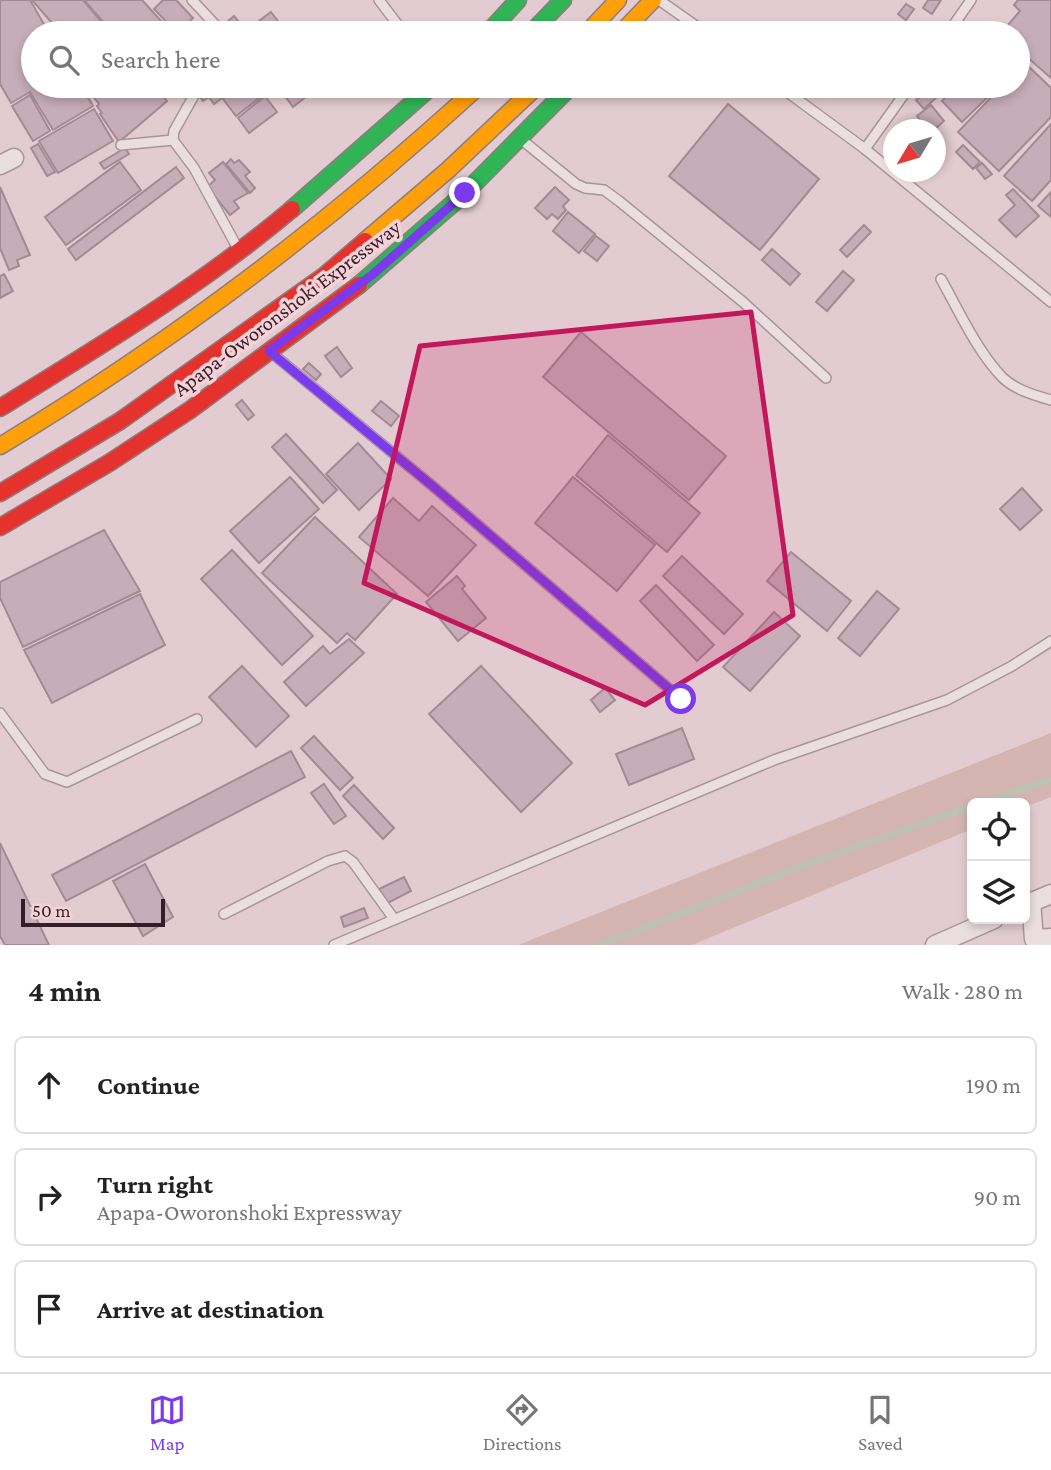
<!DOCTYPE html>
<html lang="en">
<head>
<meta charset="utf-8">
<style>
	:root { --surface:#fff; --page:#f2f2f2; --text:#222; --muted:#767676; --line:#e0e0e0; --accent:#7c3aed }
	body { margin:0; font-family:"Crimson Pro",serif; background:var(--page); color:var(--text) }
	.controls { position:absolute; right:21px; bottom:21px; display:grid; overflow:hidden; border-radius:10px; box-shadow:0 4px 10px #0003 }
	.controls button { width:63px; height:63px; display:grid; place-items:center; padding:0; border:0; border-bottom:2px solid var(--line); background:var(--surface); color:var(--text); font:35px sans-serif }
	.compass { position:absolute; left:883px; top:119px; width:63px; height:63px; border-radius:50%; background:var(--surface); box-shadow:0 4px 10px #0003; rotate:232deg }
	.scale { position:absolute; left:21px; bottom:18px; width:144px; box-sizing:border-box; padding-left:7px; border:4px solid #361e28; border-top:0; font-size:19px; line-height:24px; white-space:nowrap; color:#361e28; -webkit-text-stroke:5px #f4d2d8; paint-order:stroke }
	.stop { position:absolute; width:21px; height:21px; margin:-16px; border:5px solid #7c3aed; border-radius:50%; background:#fff }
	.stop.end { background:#7c3aed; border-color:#fff; box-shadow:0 2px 7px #0008 }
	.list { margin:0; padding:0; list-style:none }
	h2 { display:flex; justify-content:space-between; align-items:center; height:91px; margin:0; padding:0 28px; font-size:30px }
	h2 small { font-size:23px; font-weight:400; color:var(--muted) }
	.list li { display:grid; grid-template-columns:46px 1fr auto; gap:21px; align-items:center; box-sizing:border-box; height:98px; margin:0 14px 14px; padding:0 14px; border:2px solid var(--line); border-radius:10px }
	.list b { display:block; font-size:26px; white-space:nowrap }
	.list p { margin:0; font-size:23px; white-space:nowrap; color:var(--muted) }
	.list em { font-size:23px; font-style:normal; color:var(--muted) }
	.icon { flex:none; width:38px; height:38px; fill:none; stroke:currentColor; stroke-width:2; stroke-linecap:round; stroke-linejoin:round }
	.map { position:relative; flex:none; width:1051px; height:945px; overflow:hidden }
	.search { position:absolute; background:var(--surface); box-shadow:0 4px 10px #0003; left:21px; right:21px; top:21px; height:77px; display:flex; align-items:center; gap:18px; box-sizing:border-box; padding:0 24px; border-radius:38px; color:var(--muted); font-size:26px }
	.sheet { height:427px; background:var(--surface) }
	nav { display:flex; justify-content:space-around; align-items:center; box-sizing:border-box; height:98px; border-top:2px solid var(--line); background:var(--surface); font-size:19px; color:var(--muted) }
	nav a { display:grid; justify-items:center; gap:4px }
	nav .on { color:var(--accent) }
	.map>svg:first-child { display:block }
</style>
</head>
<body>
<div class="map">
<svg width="1051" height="945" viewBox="0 0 1051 945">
	<rect width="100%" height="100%" fill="#e3ccd1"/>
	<!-- green -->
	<polygon fill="#d5b5b1" points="1051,733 1051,797 1025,807 1025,803 972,803 972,829 692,945 518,945"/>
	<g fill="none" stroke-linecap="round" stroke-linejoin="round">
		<!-- stream -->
		<g stroke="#bbc3b2" stroke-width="6">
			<polyline points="981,803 1051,779"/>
			<polyline points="600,945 810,863 972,806"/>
		</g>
	</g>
	<!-- building -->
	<g fill="#c6adb7" stroke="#a38b94" stroke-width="2">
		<polygon points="0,0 30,0 49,33 33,33 33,86 81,86 93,106 53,130 30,92 11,103 0,84"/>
		<polygon points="32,0 83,0 111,33 55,33 58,30"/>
		<polygon points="84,0 142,0 172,33 113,33"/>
		<polygon points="163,0 176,0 193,18 190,21 202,33 177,33 154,9"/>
		<polygon points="928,0 941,0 932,14 923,8"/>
		<polygon points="1018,0 1051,0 1051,78 1018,49 1018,33 1001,33 1020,11 1014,5"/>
		<polygon points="906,4 914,9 906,20 898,14"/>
		<polygon points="271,12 287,33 269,33 259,21"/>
		<polygon points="234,16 247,32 245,33 226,33 221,27"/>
		<polygon points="1024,62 1051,88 1051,117 999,171 958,132 1002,86 1018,86 1018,69"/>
		<polygon points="85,86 155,86 167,101 119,142 100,114 102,113 97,106 99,104"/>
		<polygon points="211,86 238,86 214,104 209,97 203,101 198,95"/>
		<polygon points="241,86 256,86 263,95 236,116 223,99"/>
		<polygon points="290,86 315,86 317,88 293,107 282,92"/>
		<polygon points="957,86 999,86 962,122 942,101"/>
		<polygon points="931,88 938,96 924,109 916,100"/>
		<polygon points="30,95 50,131 33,141 12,106"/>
		<polygon points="265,96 277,112 249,133 238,118"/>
		<polygon points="728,104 819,179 760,250 669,176"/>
		<polygon points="931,105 944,121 934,130 927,130 917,116"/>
		<polygon points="94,109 113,141 58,173 39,141"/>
		<polygon points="1051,124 1051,180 1032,201 1004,176"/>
		<polygon points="38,144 55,172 47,176 31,148"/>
		<polygon points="963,145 980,162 973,169 956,152"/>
		<polygon points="125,148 129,154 104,169 100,163"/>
		<polygon points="231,159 234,163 239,160 250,172 245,176 255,188 250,193 226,164"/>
		<polygon points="120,162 141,190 66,245 45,217"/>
		<polygon points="223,162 248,193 234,201 239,208 230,215 207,187 215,180 209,173"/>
		<polygon points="982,163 992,174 985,179 976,168"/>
		<polygon points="176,167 184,178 76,260 68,249"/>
		<polygon points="0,187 30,255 17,260 19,266 9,270 0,248"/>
		<polygon points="555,187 569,200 563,206 566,210 558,219 552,214 547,219 535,208"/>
		<polygon points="1013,189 1039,216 1016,237 999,220 1015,205 1006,195"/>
		<polygon points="1051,192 1051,217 1038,206"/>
		<polygon points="568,212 595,234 579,253 553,231"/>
		<polygon points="864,225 871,232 847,257 840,250"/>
		<polygon points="596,236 609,246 597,261 584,251"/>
		<polygon points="772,249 800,274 790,285 762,260"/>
		<polygon points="843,271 854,280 827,311 816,302"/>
		<polygon points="4,274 13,291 0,298 0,276"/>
		<polygon points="581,332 726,456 689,500 543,377"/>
		<polygon points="337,347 352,368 341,377 325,356"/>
		<polygon points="309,363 321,374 316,380 303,369"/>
		<polygon points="242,400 254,415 248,420 236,405"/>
		<polygon points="381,401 399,416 391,426 372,411"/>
		<polygon points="286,434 337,490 323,503 272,447"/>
		<polygon points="608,435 700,513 667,552 576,475"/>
		<polygon points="358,443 391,479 359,510 326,474"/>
		<polygon points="290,477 319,509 259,563 230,531"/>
		<polygon points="573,477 655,545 617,591 535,523"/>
		<polygon points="1022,488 1042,510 1020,530 1000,509"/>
		<polygon points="393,498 419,521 432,506 476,545 428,596 359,537"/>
		<polygon points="315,517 397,594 355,640 347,633 337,643 262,573"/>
		<polygon points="104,530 140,591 23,647 0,598 0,582"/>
		<polygon points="232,550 313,636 282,665 201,579"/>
		<polygon points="791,552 851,601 827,631 767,581"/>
		<polygon points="682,556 743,614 724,634 663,576"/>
		<polygon points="457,576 465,586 462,589 486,618 458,641 426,602"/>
		<polygon points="656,585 714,645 697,661 640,601"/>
		<polygon points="877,591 899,609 860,656 838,638"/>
		<polygon points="140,594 165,645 52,703 24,650"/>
		<polygon points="774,612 800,636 750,691 723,667"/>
		<polygon points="349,639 364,653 306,706 284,682 323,646 330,654"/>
		<polygon points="242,666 289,716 256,747 209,697"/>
		<polygon points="481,666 572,763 521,812 429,714"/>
		<polygon points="605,688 615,700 600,712 591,700"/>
		<polygon points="682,728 694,759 629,785 616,754"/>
		<polygon points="314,736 353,778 340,790 301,748"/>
		<polygon points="291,751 305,777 66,901 52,875"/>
		<polygon points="324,784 346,816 334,824 311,793"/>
		<polygon points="354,785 394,828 383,839 343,796"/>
		<polygon points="0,843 49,945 5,945 0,936"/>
		<polygon points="145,864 173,917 143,936 113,881"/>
		<polygon points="404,877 411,891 386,904 379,889"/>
		<polygon points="364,908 368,918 344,927 341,917"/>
	</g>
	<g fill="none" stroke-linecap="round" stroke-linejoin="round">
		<!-- lane casing -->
		<g stroke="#a8959b" stroke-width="12">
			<g id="lane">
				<polyline points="192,0 223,33"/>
				<polyline points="379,0 404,33"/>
				<polyline points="659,0 706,33"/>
				<polyline points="948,33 971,0"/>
				<polyline points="203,86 197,90 174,131 173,140 194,168 237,247"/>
				<polyline points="779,86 865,149 1051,302"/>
				<polyline points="522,140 576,184 585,188 604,190 619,201 743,302 826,378"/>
				<polyline points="121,145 173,140"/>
				<polyline points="865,149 910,86"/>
				<path d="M 941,279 C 959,311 977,351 1002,377 C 1015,390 1034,395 1051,400"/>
				<polyline points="273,354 435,488 681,699"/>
				<polyline points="0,713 45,774 67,782 197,719"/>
				<polyline points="224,914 328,861 345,856 353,862 394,919"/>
				<polyline points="334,945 774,760 947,700 1012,666 1051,641"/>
			</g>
		</g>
		<!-- street casing -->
		<g stroke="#a8959b" stroke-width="21">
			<g id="street">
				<polyline points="0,165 14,158"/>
				<polyline points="1031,902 1034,939 1051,938"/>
				<polyline points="1025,905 1051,894"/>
				<polyline points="935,945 994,919"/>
			</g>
		</g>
		<!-- fast casing -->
		<g stroke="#8d7c81" stroke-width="19">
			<g id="fast">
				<polyline points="488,33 518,0"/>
				<polyline points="531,33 563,0"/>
				<polyline points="292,209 432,86"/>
				<polyline points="359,285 465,193 571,86"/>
			</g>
		</g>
		<!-- slow casing -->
		<g stroke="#8d7c81" stroke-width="19">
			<g id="slow">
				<polyline points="587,33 618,0"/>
				<polyline points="621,33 653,0"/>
				<polyline points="365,241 448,170 537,86"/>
				<path d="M 0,446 C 176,340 327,225 479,86"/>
			</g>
		</g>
		<!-- jam casing -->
		<g stroke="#8d7c81" stroke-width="19">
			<g id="jam">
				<path d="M 0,408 C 100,346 202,285 292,209"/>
				<polyline points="0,493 120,421 324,276 365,241"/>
				<polyline points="0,527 109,463 190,410 359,285"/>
			</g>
		</g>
		<!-- lane -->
		<use href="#lane" stroke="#ebdee0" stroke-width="9"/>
		<!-- street -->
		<use href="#street" stroke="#ebdee0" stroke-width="18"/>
		<!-- fast -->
		<use href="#fast" stroke="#30b455" stroke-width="16"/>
		<!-- slow -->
		<use href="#slow" stroke="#ff9f0a" stroke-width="16"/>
		<!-- jam -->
		<use href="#jam" stroke="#e5322d" stroke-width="16"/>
	</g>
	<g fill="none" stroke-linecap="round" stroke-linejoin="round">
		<!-- route -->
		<polyline stroke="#7c3aed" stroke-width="9" points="465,193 372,275 269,351 435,488 681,699"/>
	</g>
	<!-- marked area -->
	<path fill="#c2185b" fill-opacity="0.2" stroke="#c2185b" stroke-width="5" stroke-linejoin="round" d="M 751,312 L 793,615 L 645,705 L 364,583 L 420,346 Z"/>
	<g text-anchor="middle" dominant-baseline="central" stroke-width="7" stroke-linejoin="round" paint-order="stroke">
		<!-- street labels -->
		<g font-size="21" fill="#361e28" stroke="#f4d2d8">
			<text transform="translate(287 308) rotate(-37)">Apapa-Oworonshoki Expressway</text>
		</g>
	</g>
</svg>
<div class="controls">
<button><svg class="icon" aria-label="locate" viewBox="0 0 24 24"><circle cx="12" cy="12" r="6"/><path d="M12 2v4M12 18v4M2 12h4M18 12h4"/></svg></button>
<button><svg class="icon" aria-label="layers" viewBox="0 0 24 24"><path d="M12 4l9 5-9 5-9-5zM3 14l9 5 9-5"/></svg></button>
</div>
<svg class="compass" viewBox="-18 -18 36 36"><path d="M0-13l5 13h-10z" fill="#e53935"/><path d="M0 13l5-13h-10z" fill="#767676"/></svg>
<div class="scale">50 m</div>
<div class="stop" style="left:681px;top:699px"></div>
<div class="stop end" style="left:465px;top:193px"></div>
<div class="search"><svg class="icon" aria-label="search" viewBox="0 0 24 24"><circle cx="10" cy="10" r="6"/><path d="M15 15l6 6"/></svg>Search here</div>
</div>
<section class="sheet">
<h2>4 min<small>Walk · 280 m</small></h2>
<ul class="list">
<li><svg class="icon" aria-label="ahead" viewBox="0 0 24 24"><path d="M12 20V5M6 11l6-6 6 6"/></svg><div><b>Continue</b></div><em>190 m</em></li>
<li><svg class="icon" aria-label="right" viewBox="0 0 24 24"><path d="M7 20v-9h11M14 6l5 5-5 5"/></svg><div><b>Turn right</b><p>Apapa-Oworonshoki Expressway</p></div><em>90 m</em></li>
<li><svg class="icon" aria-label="arrive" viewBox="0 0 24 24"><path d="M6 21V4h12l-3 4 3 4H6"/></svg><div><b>Arrive at destination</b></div></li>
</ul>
</section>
<nav>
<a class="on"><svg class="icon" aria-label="map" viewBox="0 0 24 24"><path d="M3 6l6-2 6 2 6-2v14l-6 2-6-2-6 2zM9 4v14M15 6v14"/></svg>Map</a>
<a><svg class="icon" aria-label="directions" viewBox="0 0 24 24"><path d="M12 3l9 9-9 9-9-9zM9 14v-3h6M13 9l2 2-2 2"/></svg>Directions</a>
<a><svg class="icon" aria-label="saved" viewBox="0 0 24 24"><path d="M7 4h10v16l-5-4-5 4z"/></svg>Saved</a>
</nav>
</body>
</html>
